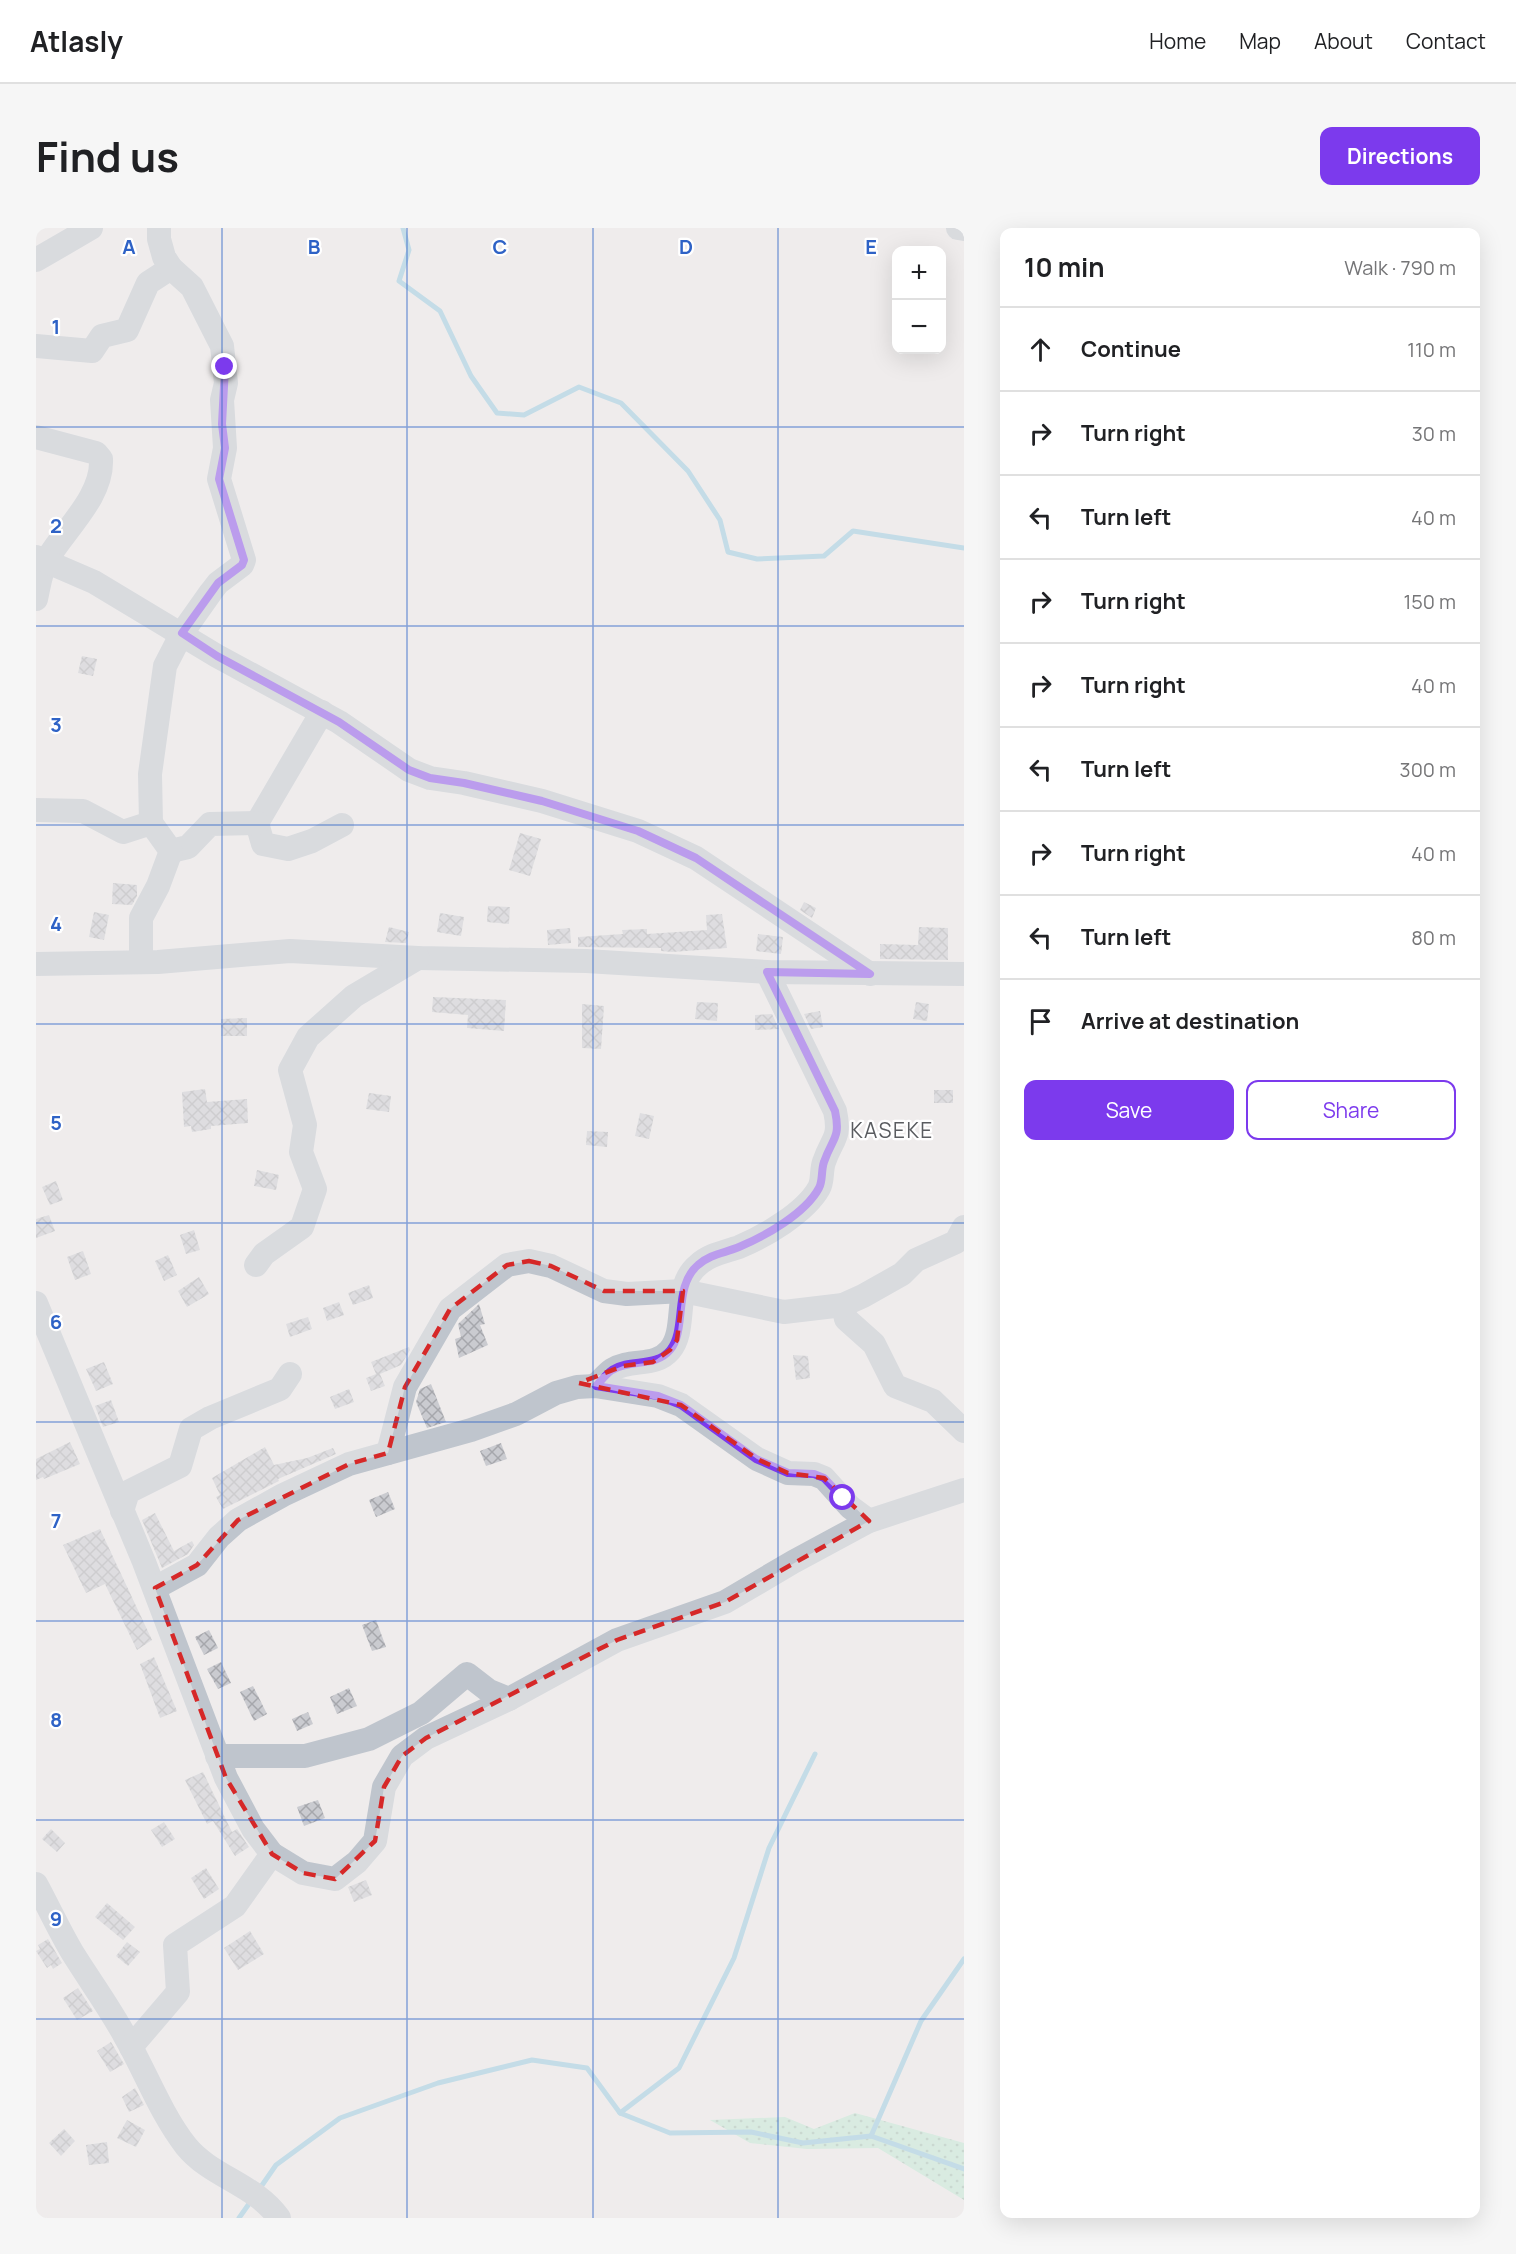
<!DOCTYPE html>
<html lang="en">
<head>
<meta charset="utf-8">
<style>
	:root { --surface:#fff; --page:#f6f6f6; --text:#202124; --muted:#757577; --line:#e0e0e0; --accent:#7c3aed }
	body { margin:0; font-family:Manrope,sans-serif; background:var(--page); color:var(--text) }
	.controls { position:absolute; right:18px; top:18px; display:grid; overflow:hidden; border-radius:12px; box-shadow:0 6px 24px #0002 }
	.controls button { width:54px; height:54px; display:grid; place-items:center; padding:0; border:0; border-bottom:2px solid var(--line); background:var(--surface); color:var(--text); font:30px sans-serif }
	.stop { position:absolute; width:18px; height:18px; margin:-14px; border:4px solid #7c3aed; border-radius:50%; background:#fff }
	.stop.end { background:#7c3aed; border-color:#fff; box-shadow:0 2px 6px #0008 }
	.list { margin:0; padding:0; list-style:none }
	h2 { display:flex; justify-content:space-between; align-items:center; height:78px; margin:0; padding:0 24px; font-size:26px }
	h2 small { font-size:20px; font-weight:400; color:var(--muted) }
	.list li { display:grid; grid-template-columns:39px 1fr auto; gap:18px; align-items:center; box-sizing:border-box; height:84px; padding:0 24px; border-top:2px solid var(--line) }
	.list b { display:block; font-size:22px; white-space:nowrap }
	.list em { font-size:20px; font-style:normal; color:var(--muted) }
	.actions { display:flex; gap:12px; padding:18px 24px }
	.actions a { flex:1; padding:14px 0; border:2px solid var(--accent); border-radius:12px; text-align:center; font-size:21px; color:var(--accent) }
	.actions .main { background:var(--accent); color:#fff }
	.icon { flex:none; width:33px; height:33px; fill:none; stroke:currentColor; stroke-width:2; stroke-linecap:round; stroke-linejoin:round }
	.map { position:relative; flex:none; width:928px; height:1990px; overflow:hidden; border-radius:12px }
	header { display:flex; align-items:center; gap:36px; box-sizing:border-box; height:84px; padding:0 30px; background:var(--surface); border-bottom:2px solid var(--line) }
	header strong { font-size:28px }
	nav { display:flex; gap:33px; margin-inline-start:auto; font-size:21px }
	.intro { display:flex; align-items:center; justify-content:space-between; box-sizing:border-box; height:144px; padding:0 36px }
	h1 { margin:0; font-size:42px }
	.button { padding:15px 27px; border-radius:12px; background:var(--accent); color:#fff; font-size:21px; font-weight:700 }
	main { display:flex; gap:36px; padding:0 36px }
	aside { flex:1; background:var(--surface); border-radius:12px; box-shadow:0 6px 24px #0002 }
	.map>svg:first-child { display:block }
</style>
</head>
<body>
<header>
<strong>Atlasly</strong>
<nav><a>Home</a><a>Map</a><a>About</a><a>Contact</a></nav>
</header>
<div class="intro"><h1>Find us</h1><a class="button">Directions</a></div>
<main>
<div class="map">
<svg width="928" height="1990" viewBox="0 0 928 1990">
	<defs>
		<pattern id="grass-dots" width="8" height="8" patternUnits="userSpaceOnUse" patternTransform="scale(1.5)"><rect width="8" height="8" fill="#bfe8d3"/><path d="M2 2h.1M6 6h.1" fill="none" stroke="#9dbeae" stroke-width="1.8" stroke-linecap="round"/></pattern>
		<pattern id="building-cross-hatch" width="8" height="8" patternUnits="userSpaceOnUse" patternTransform="scale(1.5)"><rect width="8" height="8" fill="#cacbd0"/><path d="M0 0l8 8M0 8l8-8" fill="none" stroke="#a6a7ac"/></pattern>
	</defs>
	<rect width="100%" height="100%" fill="#efecec"/>
	<!-- grass -->
	<polygon fill="url(#grass-dots)" points="819,1885 928,1915 928,1972 842,1920 771,1921 714,1915 674,1892 749,1889 778,1901"/>
	<g fill="none" stroke-linecap="round" stroke-linejoin="round">
		<!-- stream -->
		<g stroke="#91c8e0" stroke-width="5">
			<polyline points="367,0 373,22 363,53 404,83 435,148 461,185 488,187 543,159 585,175 652,243 684,292 692,324 721,331 788,328 817,303 928,320"/>
			<polyline points="584,1885 643,1840 698,1730 733,1620 779,1526"/>
			<polyline points="835,1908 885,1793 928,1731"/>
			<polyline points="222,1963 240,1937 304,1890 402,1855 496,1832 551,1840 584,1885 634,1905 715,1904 767,1915 835,1908 928,1941"/>
			<polyline points="203,1990 215,1973"/>
		</g>
	</g>
	<!-- building -->
	<g fill="url(#building-cross-hatch)">
		<polygon points="46,428 61,431 57,448 42,445"/>
		<polygon points="484,605 505,611 494,648 473,642"/>
		<polygon points="77,655 101,657 101,668 96,677 76,676"/>
		<polygon points="768,674 780,680 776,690 764,682"/>
		<polygon points="452,678 474,679 473,696 451,694"/>
		<polygon points="58,684 73,687 68,712 53,709"/>
		<polygon points="404,685 428,689 425,708 401,704"/>
		<polygon points="686,686 691,720 636,724 625,723 625,720 542,719 542,709 587,706 586,702 611,701 611,706 671,702 670,687"/>
		<polygon points="353,699 373,704 370,715 349,714"/>
		<polygon points="883,699 912,700 912,732 844,731 844,716 882,717"/>
		<polygon points="534,700 535,715 512,717 511,702"/>
		<polygon points="722,706 747,709 745,726 720,723"/>
		<polygon points="397,769 470,772 468,803 431,800 432,787 396,784"/>
		<polygon points="661,774 682,775 681,793 659,791"/>
		<polygon points="880,774 893,776 891,793 877,791"/>
		<polygon points="546,776 568,778 565,821 546,820"/>
		<polygon points="784,783 787,799 775,801 768,786"/>
		<polygon points="736,786 743,801 719,802 719,787"/>
		<polygon points="211,790 211,808 185,808 185,791"/>
		<polygon points="169,861 171,874 211,871 212,895 175,898 175,901 156,904 155,898 148,899 146,864"/>
		<rect x="898" y="862" width="19" height="13"/>
		<polygon points="333,865 355,868 353,884 330,881"/>
		<polygon points="604,885 618,888 613,911 599,908"/>
		<polygon points="551,903 572,904 571,919 550,917"/>
		<polygon points="221,942 243,947 240,962 218,958"/>
		<polygon points="20,953 27,972 14,977 6,959"/>
		<polygon points="13,987 19,1003 0,1010 0,991"/>
		<polygon points="158,1002 164,1022 150,1026 144,1007"/>
		<polygon points="47,1023 55,1046 39,1052 31,1029"/>
		<polygon points="132,1027 141,1047 128,1053 119,1033"/>
		<polygon points="163,1049 173,1066 151,1079 142,1063"/>
		<polygon points="333,1057 337,1070 317,1077 312,1065"/>
		<polygon points="303,1074 308,1087 291,1093 287,1080"/>
		<polygon points="443,1076 449,1096 444,1097 452,1117 423,1130 419,1111 425,1109 422,1096"/>
		<polygon points="272,1089 276,1101 254,1109 250,1096"/>
		<polygon points="373,1119 374,1122 365,1137 344,1146 349,1158 335,1163 330,1150 340,1146 335,1134"/>
		<polygon points="757,1127 772,1128 774,1150 760,1152"/>
		<polygon points="68,1134 77,1156 60,1163 50,1141"/>
		<polygon points="395,1156 410,1194 391,1200 380,1174 384,1161"/>
		<polygon points="313,1161 318,1174 299,1181 294,1169"/>
		<polygon points="75,1172 83,1194 67,1199 59,1178"/>
		<polygon points="34,1214 44,1236 8,1251 7,1249 0,1252 0,1231"/>
		<polygon points="465,1215 471,1231 450,1238 444,1223"/>
		<polygon points="229,1219 238,1237 271,1230 297,1220 300,1226 242,1251 243,1253 187,1281 180,1269 184,1267 176,1250"/>
		<polygon points="352,1264 359,1281 340,1289 333,1272"/>
		<polygon points="119,1285 138,1323 156,1313 158,1317 152,1326 126,1340 106,1292"/>
		<polygon points="64,1301 116,1412 101,1422 69,1356 50,1365 27,1317"/>
		<polygon points="340,1392 350,1419 336,1423 326,1397"/>
		<polygon points="173,1402 182,1420 168,1427 159,1409"/>
		<polygon points="118,1429 141,1483 124,1490 104,1436"/>
		<polygon points="185,1434 195,1455 182,1461 171,1441"/>
		<polygon points="217,1458 231,1486 218,1493 204,1464"/>
		<polygon points="313,1460 321,1478 301,1486 294,1469"/>
		<polygon points="272,1484 277,1496 261,1503 256,1491"/>
		<polygon points="167,1544 196,1604 201,1601 213,1619 199,1628 177,1593 171,1596 149,1552"/>
		<polygon points="282,1572 289,1590 268,1598 261,1579"/>
		<polygon points="128,1594 139,1611 126,1619 115,1602"/>
		<polygon points="15,1601 29,1615 21,1624 6,1611"/>
		<polygon points="170,1640 183,1661 168,1671 155,1650"/>
		<polygon points="330,1652 336,1667 318,1674 312,1659"/>
		<polygon points="71,1675 99,1699 87,1712 59,1689"/>
		<polygon points="214,1703 228,1726 202,1742 188,1720"/>
		<polygon points="12,1711 26,1735 17,1741 15,1737 11,1740 0,1723 4,1721 2,1717"/>
		<polygon points="91,1714 104,1724 92,1738 80,1728"/>
		<polygon points="42,1760 57,1783 41,1792 27,1770"/>
		<polygon points="75,1814 88,1836 74,1844 61,1823"/>
		<polygon points="99,1860 108,1877 93,1884 86,1869"/>
		<polygon points="91,1892 109,1902 100,1919 81,1910"/>
		<polygon points="28,1901 39,1913 25,1928 13,1915"/>
		<polygon points="71,1914 73,1935 53,1937 50,1917"/>
	</g>
	<g fill="none" stroke-linecap="round" stroke-linejoin="round">
		<!-- minor -->
		<g stroke="#bfc5cd" stroke-width="24">
			<polyline points="922,0 928,1"/>
			<polyline points="0,32 55,0"/>
			<polyline points="0,118 56,123 66,108 91,102 112,55 135,40"/>
			<path d="M 0,209 L 60,225 L 65,231 C 67,268 30,300 12,330 C 5,341 3,358 0,371"/>
			<polyline points="0,329 58,354 181,428 303,494 373,542 394,550 428,555 506,573 602,603 660,630 834,746"/>
			<polyline points="286,484 221,595 227,616 252,621 276,613 306,597"/>
			<polyline points="0,582 47,583 87,604 115,595"/>
			<polyline points="135,623 152,619 174,596 221,595"/>
			<polyline points="105,734 105,690 122,658 135,623 115,595 114,546 129,438 146,405 175,364 182,355 206,337 208,332 183,251 189,220 186,172 190,155 186,118 156,59 135,40 128,29 123,11 123,0"/>
			<polyline points="0,736 122,734 254,723 382,730 550,733 731,744 928,746"/>
			<polyline points="220,1037 228,1026 266,999 279,961 265,924 269,897 254,842 272,809 318,768 382,730"/>
			<polyline points="0,1075 108,1334 190,1550 217,1601 236,1626 267,1645 299,1651 321,1634 339,1613 348,1559 366,1528 390,1510 473,1471 581,1412 689,1374 757,1334 833,1293 928,1262"/>
			<polyline points="807,1077 810,1091 838,1116 859,1158 897,1173 928,1203"/>
			<path d="M 559,1158 C 565,1153 570,1146 576,1142 C 595,1130 619,1140 634,1122 C 652,1101 636,1058 662,1037 C 674,1026 689,1024 703,1019 C 729,1008 769,985 783,960 C 787,953 785,942 788,934 C 796,910 805,911 799,883 L 731,744"/>
			<polyline points="352,1225 369,1159 414,1081 471,1037 493,1033 515,1038 568,1063 591,1066 647,1063 748,1084 807,1077 827,1068 866,1046 880,1032 920,1014 928,999"/>
			<polyline points="86,1283 92,1264 144,1238 155,1201 174,1190 244,1161 254,1146"/>
			<polyline points="119,1360 161,1337 183,1309 202,1292 247,1267 313,1236 435,1202 480,1186 520,1165 541,1159 559,1158 622,1168 645,1177 721,1231 752,1245 778,1246 788,1250 814,1279 833,1293"/>
			<polyline points="181,1528 269,1528 333,1511 385,1485 431,1446 453,1463 473,1471"/>
			<path d="M 0,1656 C 12,1678 23,1702 36,1724 C 54,1753 74,1780 90,1810 C 110,1845 125,1886 150,1918 C 175,1949 219,1956 243,1990"/>
			<polyline points="95,1819 142,1764 139,1717 199,1678 236,1626"/>
		</g>
	</g>
	<g fill="none" stroke-linecap="round" stroke-linejoin="round">
		<!-- route -->
		<path stroke="#7c3aed" stroke-width="8" d="M 189,139 L 186,196 L 189,220 L 183,251 L 208,332 L 206,337 L 182,355 L 146,405 L 181,428 L 303,494 L 373,542 L 394,550 L 428,555 L 506,573 L 602,603 L 660,630 L 834,746 L 731,744 L 799,883 C 805,911 796,910 788,934 C 785,942 787,953 783,960 C 769,986 729,1008 703,1019 C 689,1025 674,1026 662,1037 C 637,1058 651,1102 634,1122 C 619,1140 595,1130 576,1142 C 570,1146 565,1153 560,1158 L 622,1168 L 645,1177 L 720,1231 L 752,1245 L 778,1246 L 788,1250 L 807,1270"/>
	</g>
	<!-- marked area -->
	<path d="M0 0H928V1990H0ZM 493,1033 L 515,1038 L 568,1063 L 647,1063 L 641,1112 L 634,1122 L 617,1134 L 587,1138 L 543,1155 L 645,1177 L 721,1231 L 752,1245 L 788,1250 L 833,1293 L 689,1374 L 581,1412 L 390,1510 L 366,1528 L 348,1559 L 339,1613 L 299,1651 L 267,1645 L 236,1626 L 190,1550 L 119,1360 L 161,1337 L 202,1292 L 313,1236 L 352,1225 L 369,1159 L 414,1081 L 471,1037 Z" fill="#efecec" fill-opacity=".55" fill-rule="evenodd"/>
	<path fill="none" stroke="#d62828" stroke-width="4.5" stroke-dasharray="12 8" stroke-linejoin="round" d="M 493,1033 L 515,1038 L 568,1063 L 647,1063 L 641,1112 L 634,1122 L 617,1134 L 587,1138 L 543,1155 L 645,1177 L 721,1231 L 752,1245 L 788,1250 L 833,1293 L 689,1374 L 581,1412 L 390,1510 L 366,1528 L 348,1559 L 339,1613 L 299,1651 L 267,1645 L 236,1626 L 190,1550 L 119,1360 L 161,1337 L 202,1292 L 313,1236 L 352,1225 L 369,1159 L 414,1081 L 471,1037 Z"/>
	<!-- grid -->
	<path fill="none" stroke="#2e62c6" stroke-width="1.5" stroke-opacity="0.55" d="M 186,0 L 186,1990M 371,0 L 371,1990M 557,0 L 557,1990M 742,0 L 742,1990M 0,199 L 928,199M 0,398 L 928,398M 0,597 L 928,597M 0,796 L 928,796M 0,995 L 928,995M 0,1194 L 928,1194M 0,1393 L 928,1393M 0,1592 L 928,1592M 0,1791 L 928,1791"/>
	<g text-anchor="middle" dominant-baseline="central" stroke-width="4.5" stroke-linejoin="round" paint-order="stroke">
		<!-- neighbourhood labels -->
		<g font-size="21" letter-spacing="1.5" fill="#5a5c60" stroke="#fff">
			<text x="856" y="902">KASEKE</text>
		</g>
	</g>
	<g font-size="20" text-anchor="middle" font-weight="bold" fill="#2e62c6" stroke="#fff" stroke-width="4.5" stroke-linejoin="round" paint-order="stroke">
		<text x="93" y="26">A</text>
		<text x="278" y="26">B</text>
		<text x="464" y="26">C</text>
		<text x="650" y="26">D</text>
		<text x="835" y="26">E</text>
		<text x="20" y="106">1</text>
		<text x="20" y="305">2</text>
		<text x="20" y="504">3</text>
		<text x="20" y="703">4</text>
		<text x="20" y="902">5</text>
		<text x="20" y="1101">6</text>
		<text x="20" y="1300">7</text>
		<text x="20" y="1499">8</text>
		<text x="20" y="1698">9</text>
	</g>
</svg>
<div class="controls">
<button>+</button>
<button>−</button>
</div>
<div class="stop" style="left:807px;top:1270px"></div>
<div class="stop end" style="left:189px;top:139px"></div>
</div>
<aside>
<h2>10 min<small>Walk · 790 m</small></h2>
<ul class="list">
<li><svg class="icon" aria-label="ahead" viewBox="0 0 24 24"><path d="M12 20V5M6 11l6-6 6 6"/></svg><div><b>Continue</b></div><em>110 m</em></li>
<li><svg class="icon" aria-label="right" viewBox="0 0 24 24"><path d="M7 20v-9h11M14 6l5 5-5 5"/></svg><div><b>Turn right</b></div><em>30 m</em></li>
<li><svg class="icon" aria-label="left" viewBox="0 0 24 24"><path d="M17 20v-9H6M10 6l-5 5 5 5"/></svg><div><b>Turn left</b></div><em>40 m</em></li>
<li><svg class="icon" aria-label="right" viewBox="0 0 24 24"><path d="M7 20v-9h11M14 6l5 5-5 5"/></svg><div><b>Turn right</b></div><em>150 m</em></li>
<li><svg class="icon" aria-label="right" viewBox="0 0 24 24"><path d="M7 20v-9h11M14 6l5 5-5 5"/></svg><div><b>Turn right</b></div><em>40 m</em></li>
<li><svg class="icon" aria-label="left" viewBox="0 0 24 24"><path d="M17 20v-9H6M10 6l-5 5 5 5"/></svg><div><b>Turn left</b></div><em>300 m</em></li>
<li><svg class="icon" aria-label="right" viewBox="0 0 24 24"><path d="M7 20v-9h11M14 6l5 5-5 5"/></svg><div><b>Turn right</b></div><em>40 m</em></li>
<li><svg class="icon" aria-label="left" viewBox="0 0 24 24"><path d="M17 20v-9H6M10 6l-5 5 5 5"/></svg><div><b>Turn left</b></div><em>80 m</em></li>
<li><svg class="icon" aria-label="arrive" viewBox="0 0 24 24"><path d="M6 21V4h12l-3 4 3 4H6"/></svg><div><b>Arrive at destination</b></div></li>
</ul>
<div class="actions"><a class="main">Save</a><a>Share</a></div>
</aside>
</main>
</body>
</html>
